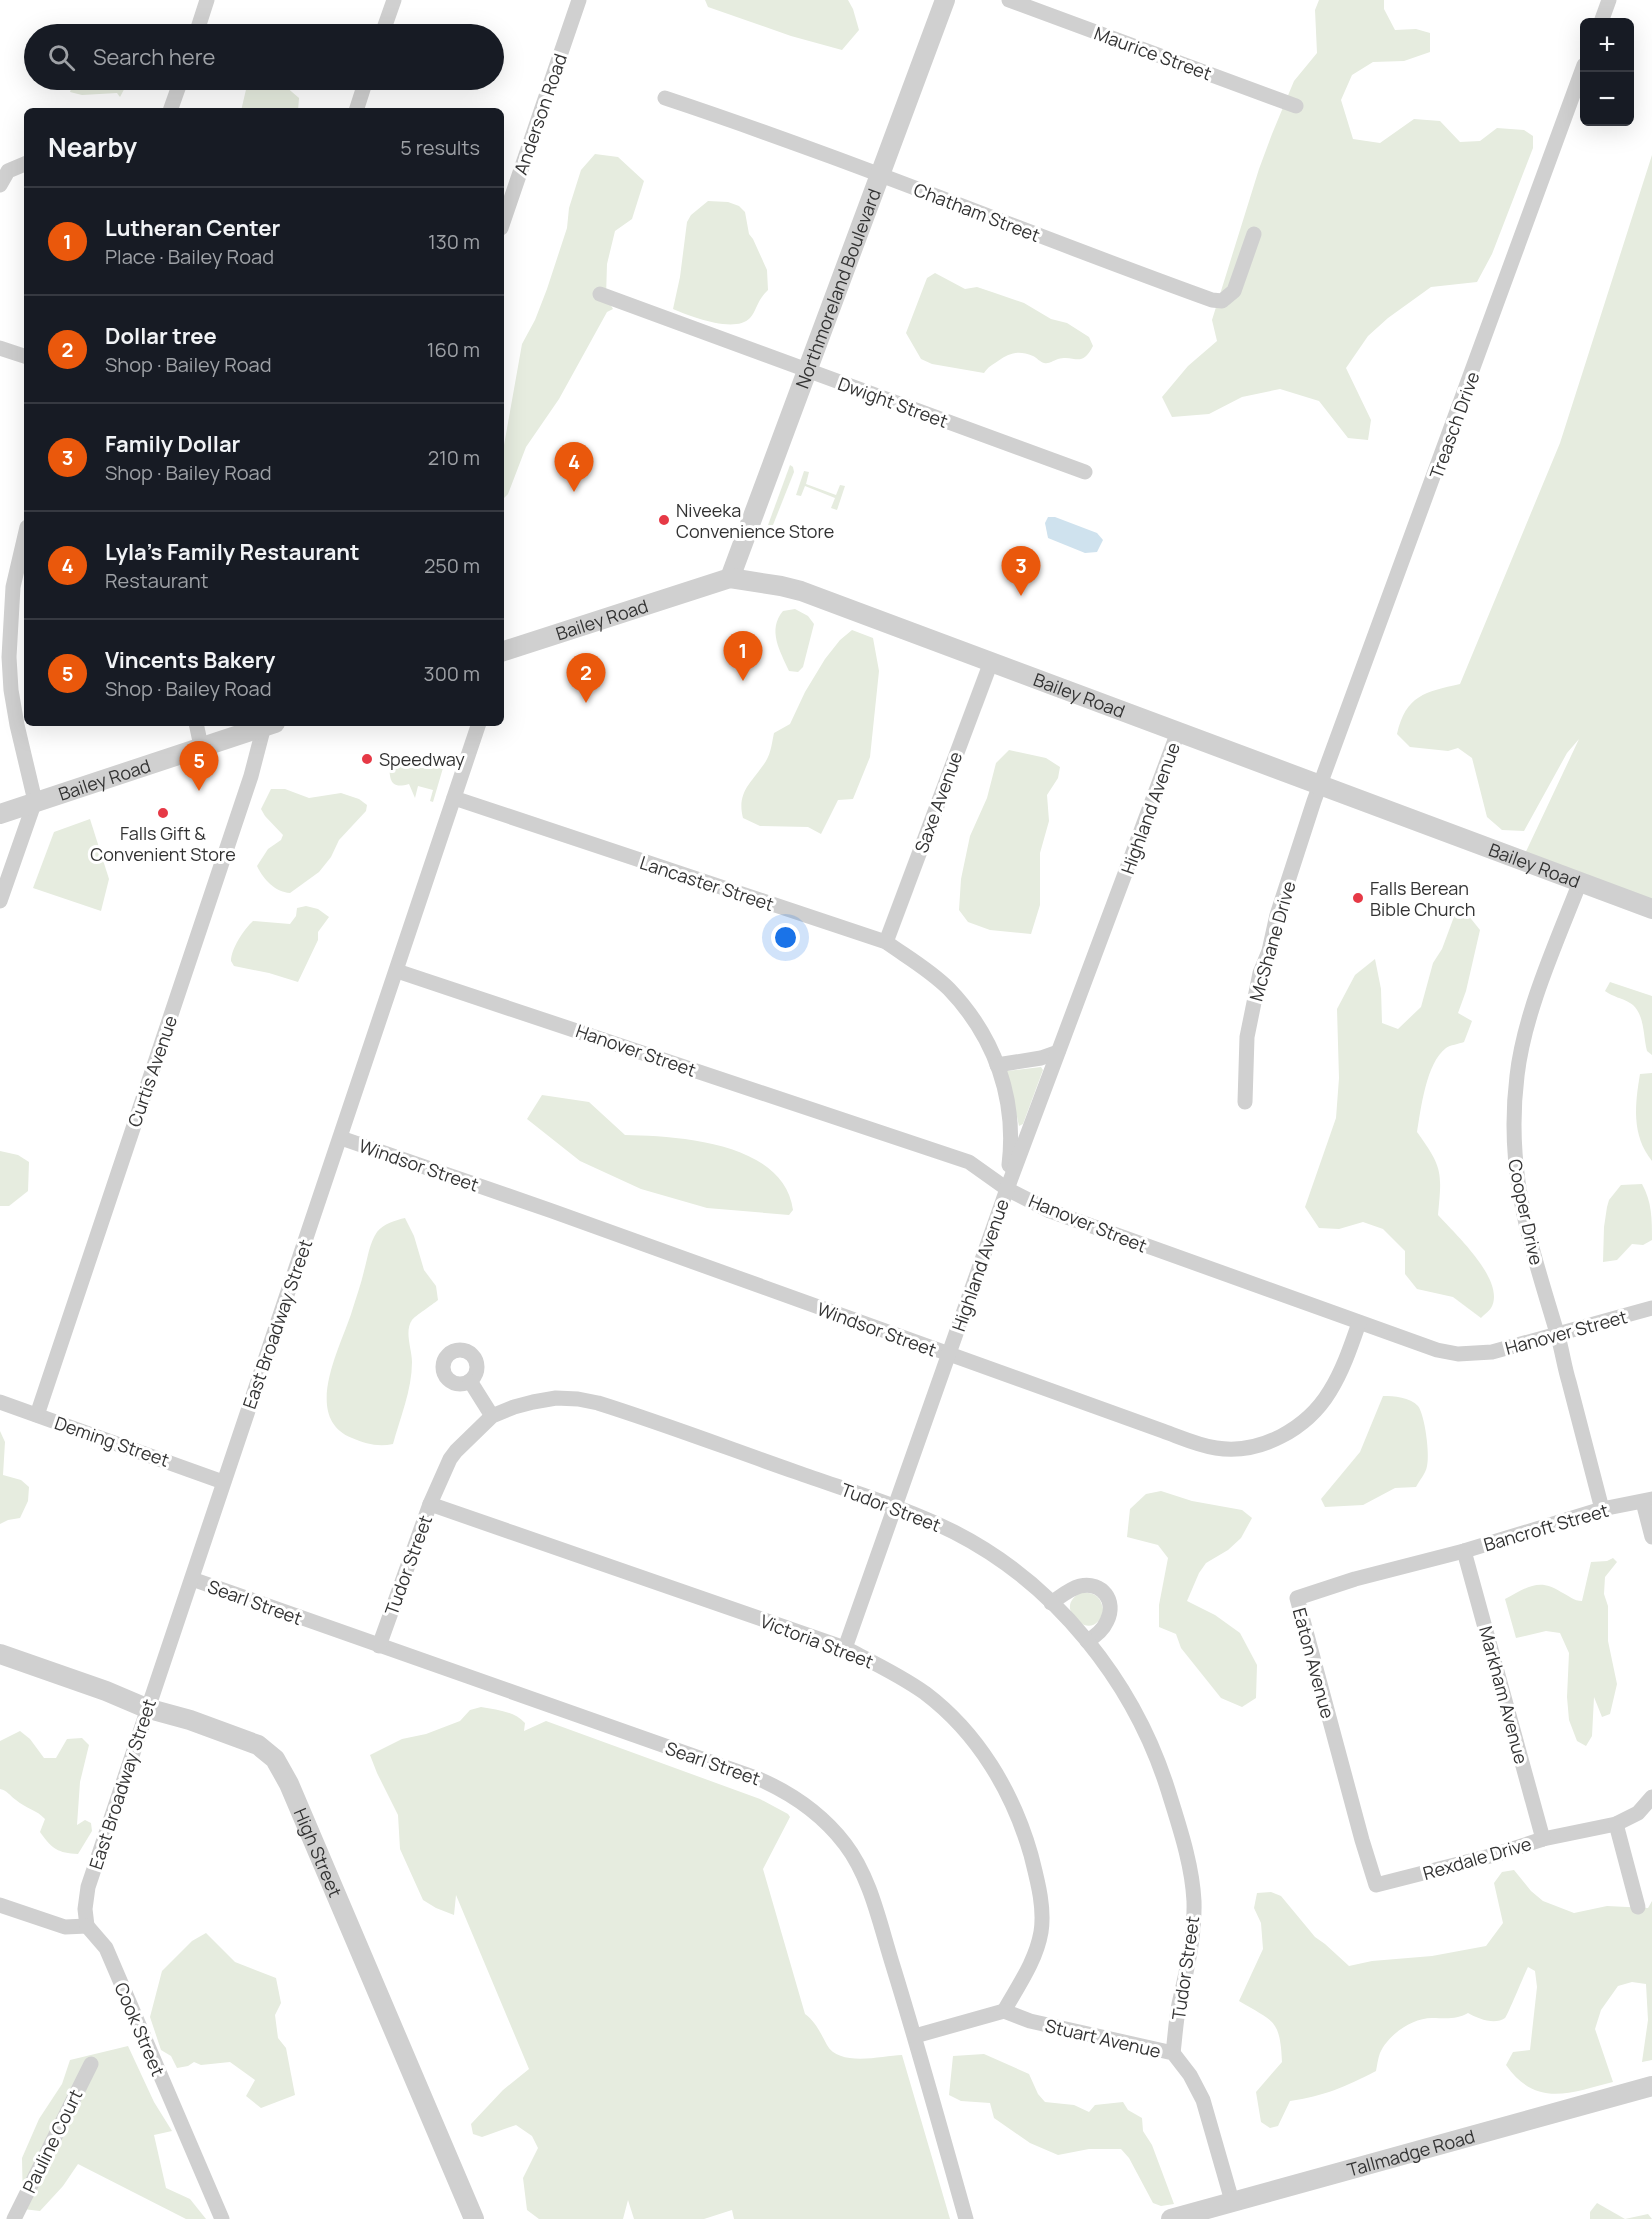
<!DOCTYPE html>
<html lang="en">
<head>
<meta charset="utf-8">
<style>
	:root { --surface:#171b24; --page:#20242c; --text:#f1f3f6; --muted:#9ea1a6; --line:#363941; --accent:#ea580c }
	body { margin:0; font-family:Manrope,sans-serif; background:var(--page); color:var(--text) }
	.controls { position:absolute; right:18px; top:18px; display:grid; overflow:hidden; border-radius:9px; box-shadow:0 6px 24px #0002 }
	.controls button { width:54px; height:54px; display:grid; place-items:center; padding:0; border:0; border-bottom:2px solid var(--line); background:var(--surface); color:var(--text); font:30px sans-serif }
	.you { position:absolute; left:786px; top:938px; width:21px; height:21px; margin:-15px; border:4px solid #fff; border-radius:50%; background:#1a73e8; box-shadow:0 0 0 9px #1a73e833 }
	.badge { display:grid; place-items:center; width:39px; height:39px; border-radius:50%; background:var(--accent); color:#fff; font-size:20px; font-weight:700 }
	.pin { position:absolute; translate:-50% -50px; filter:drop-shadow(0 2px 3px #0008) }
	.pin::after { content:''; position:absolute; top:32px; width:21px; height:18px; background:inherit; clip-path:polygon(0 0,100% 0,50% 100%) }
	.list { margin:0; padding:0; list-style:none }
	h2 { display:flex; justify-content:space-between; align-items:center; height:78px; margin:0; padding:0 24px; font-size:26px }
	h2 small { font-size:20px; font-weight:400; color:var(--muted) }
	.list li { display:grid; grid-template-columns:39px 1fr auto; gap:18px; align-items:center; box-sizing:border-box; height:108px; padding:0 24px; border-top:2px solid var(--line) }
	.list b { display:block; font-size:22px; white-space:nowrap }
	.list p { margin:0; font-size:20px; white-space:nowrap; color:var(--muted) }
	.list em { font-size:20px; font-style:normal; color:var(--muted) }
	.icon { flex:none; width:33px; height:33px; fill:none; stroke:currentColor; stroke-width:2; stroke-linecap:round; stroke-linejoin:round }
	.map { position:relative; flex:none; width:1652px; height:2219px; overflow:hidden }
	.search { position:absolute; background:var(--surface); box-shadow:0 6px 24px #0002; left:24px; top:24px; width:480px; height:66px; display:flex; align-items:center; gap:15px; box-sizing:border-box; padding:0 21px; border-radius:33px; color:var(--muted); font-size:22px }
	.panel { position:absolute; background:var(--surface); box-shadow:0 6px 24px #0002; left:24px; top:108px; width:480px; height:618px; border-radius:9px }
	.map>svg:first-child { display:block }
</style>
</head>
<body>
<div class="map">
<svg width="1652" height="2219" viewBox="0 0 1652 2219">
	<rect width="100%" height="100%" fill="#fff"/>
	<!-- green -->
	<g fill="#e6ecdf">
		<polygon points="705,0 848,0 853,9 859,30 842,50 791,36 708,7"/>
		<polygon points="1319,0 1384,0 1384,9 1395,30 1416,29 1430,33 1430,52 1404,61 1373,62 1352,75 1341,100 1353,139 1380,143 1414,119 1440,121 1460,142 1480,141 1497,128 1524,130 1533,136 1533,148 1492,254 1477,282 1431,287 1388,318 1368,336 1346,368 1371,420 1368,440 1348,438 1319,401 1280,389 1242,397 1209,414 1172,417 1162,397 1188,366 1217,341 1212,320 1259,169 1272,134 1294,81 1317,53 1315,10"/>
		<polygon points="74,80 129,80 120,97 117,93 82,95 70,92"/>
		<polygon points="250,80 278,80 299,98 298,111 241,111 248,81"/>
		<polygon points="595,154 618,157 644,181 632,219 615,231 607,264 606,297 613,309 607,312 559,399 526,447 508,494 501,501 501,462 522,344 535,320 547,289 567,228 569,208 581,170"/>
		<path d="M 1652,155 L 1652,909 L 1522,860 L 1579,739 L 1567,753 L 1524,831 L 1502,830 L 1487,817 L 1472,758 L 1458,748 L 1448,751 L 1410,747 L 1397,734 C 1406,695 1425,692 1460,684 L 1560,443 Z"/>
		<path d="M 708,201 L 728,202 L 739,206 L 745,212 L 749,234 L 753,239 L 767,270 L 768,290 C 757,300 757,310 750,318 C 735,334 689,316 673,309 L 680,277 L 687,222 L 691,215 Z"/>
		<path d="M 935,273 L 965,289 L 977,287 L 992,292 L 1024,303 L 1051,319 L 1067,323 L 1089,337 L 1093,346 C 1081,369 1075,354 1058,359 C 1052,361 1050,364 1044,363 C 1040,362 1037,358 1033,356 C 1018,350 1010,353 998,361 C 992,365 988,367 984,373 L 932,364 L 921,359 L 906,333 L 927,278 Z"/>
		<polygon points="790,465 793,467 794,472 773,525 768,525"/>
		<polygon points="804,471 809,472 806,484 836,495 840,485 845,486 837,510 831,508 835,498 805,486 801,496 796,495"/>
		<path d="M 795,609 L 808,616 L 814,624 L 803,667 L 798,672 L 789,671 C 780,651 767,630 783,611 Z"/>
		<path d="M 852,630 L 873,638 L 879,671 L 870,757 L 853,799 L 838,800 L 821,834 L 808,827 L 760,826 L 743,818 C 736,791 753,782 766,761 C 771,753 772,742 774,733 L 790,724 L 805,692 L 825,659 L 840,640 Z"/>
		<polygon points="1009,750 1046,758 1060,767 1058,778 1047,795 1049,821 1040,853 1040,905 1031,934 990,930 968,922 959,910 961,879 970,836 987,798 996,763"/>
		<path d="M 389,763 L 403,768 L 443,768 L 433,802 L 430,801 L 433,790 L 418,786 L 415,798 L 409,784 C 389,790 390,778 389,763 Z"/>
		<path d="M 271,789 L 285,789 L 309,798 L 341,793 L 359,799 L 367,805 L 366,811 L 339,840 L 331,857 L 319,872 L 290,893 C 275,892 263,879 257,866 L 268,849 L 281,840 L 283,835 L 265,816 L 261,809 Z"/>
		<polygon points="90,819 109,879 101,911 33,888 54,832"/>
		<path d="M 306,906 L 318,909 L 329,917 L 318,932 L 318,940 L 298,982 L 269,973 L 234,966 L 231,961 C 231,949 244,929 253,921 L 290,924 L 296,916 L 297,908 Z"/>
		<path d="M 1460,910 L 1468,915 L 1480,930 L 1466,991 L 1458,1013 L 1472,1021 L 1464,1042 C 1459,1044 1450,1045 1446,1048 C 1426,1063 1421,1109 1417,1132 C 1443,1168 1442,1172 1438,1215 C 1454,1233 1507,1281 1491,1308 C 1489,1311 1484,1315 1481,1318 L 1453,1297 L 1417,1289 L 1405,1274 L 1405,1251 L 1383,1229 L 1363,1222 L 1339,1229 L 1319,1228 L 1305,1207 L 1336,1118 L 1339,1078 L 1337,1009 L 1355,975 L 1375,959 L 1381,989 L 1382,1023 L 1398,1029 L 1421,1007 L 1433,963 L 1442,949 L 1455,914 Z"/>
		<path d="M 1610,982 L 1652,996 L 1652,1055 L 1647,1051 C 1643,1036 1645,1012 1630,1003 C 1622,998 1613,997 1605,991 Z"/>
		<polygon points="1041,1067 1043,1070 1023,1124 1019,1126 1007,1071"/>
		<path d="M 1652,1073 L 1652,1161 C 1631,1135 1635,1104 1640,1074 Z"/>
		<path d="M 542,1095 L 589,1102 L 625,1135 C 678,1136 784,1142 793,1210 L 789,1215 L 707,1208 L 641,1189 L 580,1161 L 527,1119 Z"/>
		<polygon points="0,1151 18,1155 29,1162 28,1191 9,1206 0,1206"/>
		<path d="M 1642,1184 C 1652,1202 1652,1219 1652,1240 L 1643,1245 L 1632,1244 L 1617,1260 L 1603,1262 L 1604,1227 L 1607,1207 L 1609,1200 L 1621,1185 Z"/>
		<path d="M 405,1218 L 414,1236 L 424,1270 L 436,1286 L 438,1300 C 432,1305 415,1316 412,1320 C 404,1332 412,1349 412,1362 C 412,1390 400,1418 393,1444 C 378,1447 366,1444 352,1438 C 301,1417 341,1347 352,1311 C 356,1298 361,1284 364,1271 C 368,1257 369,1244 377,1232 C 383,1224 396,1220 405,1218 Z"/>
		<path d="M 1383,1396 C 1394,1396 1410,1397 1418,1406 C 1425,1415 1430,1455 1427,1466 C 1426,1473 1419,1481 1416,1487 L 1395,1488 L 1363,1505 L 1325,1507 L 1321,1499 L 1360,1452 Z"/>
		<polygon points="0,1431 5,1442 3,1475 21,1480 29,1487 28,1501 20,1518 8,1520 0,1524"/>
		<polygon points="1161,1491 1192,1501 1242,1510 1252,1518 1241,1538 1228,1550 1206,1563 1199,1573 1187,1601 1215,1615 1240,1633 1257,1665 1256,1698 1242,1707 1221,1698 1181,1648 1176,1634 1159,1627 1159,1605 1168,1558 1158,1545 1127,1537 1130,1509 1146,1494"/>
		<path d="M 1613,1558 L 1617,1562 L 1605,1577 L 1604,1594 L 1608,1606 L 1608,1641 L 1617,1684 L 1610,1714 L 1602,1717 L 1594,1697 L 1592,1736 L 1586,1746 L 1577,1741 L 1569,1720 L 1567,1697 L 1569,1653 L 1560,1633 L 1546,1631 L 1516,1638 L 1505,1599 C 1526,1588 1539,1577 1561,1592 C 1569,1596 1574,1601 1582,1601 L 1591,1562 L 1607,1561 Z"/>
		<path d="M 1081,1592 C 1097,1593 1101,1597 1104,1613 C 1099,1621 1095,1628 1084,1625 C 1069,1615 1063,1603 1081,1592 Z"/>
		<path d="M 481,1707 C 497,1710 514,1711 525,1723 L 524,1731 L 546,1721 L 760,1799 L 788,1814 L 790,1817 L 763,1869 L 805,2014 C 816,2022 821,2034 827,2045 C 839,2067 881,2056 902,2055 L 950,2219 L 734,2219 L 732,2210 L 704,2219 L 634,2219 L 628,2200 L 623,2219 L 539,2219 L 527,2210 L 523,2178 L 538,2148 L 532,2136 L 516,2125 L 482,2137 L 473,2134 L 471,2124 L 503,2090 L 529,2069 L 456,1895 L 454,1915 L 436,1908 L 423,1900 L 400,1849 L 398,1815 L 377,1773 L 370,1755 L 402,1739 L 426,1734 L 460,1721 L 470,1710 Z"/>
		<path d="M 20,1731 L 30,1739 L 44,1758 L 56,1758 L 67,1739 L 82,1738 L 89,1745 L 80,1782 L 77,1825 L 85,1820 L 91,1823 L 92,1831 L 78,1854 C 58,1853 52,1849 40,1832 L 45,1819 C 37,1810 25,1808 16,1800 C 9,1795 8,1791 0,1789 L 0,1741 Z"/>
		<path d="M 1514,1870 L 1531,1891 L 1543,1901 L 1574,1913 L 1607,1906 L 1648,1908 L 1652,1901 L 1652,2060 L 1642,2062 L 1648,2020 L 1646,1984 L 1632,1982 L 1618,1986 L 1601,2010 L 1595,2029 L 1613,2082 C 1570,2093 1536,2108 1506,2065 L 1513,2052 L 1530,2050 L 1537,1987 L 1535,1971 L 1528,1967 C 1524,1975 1507,2017 1505,2018 C 1495,2025 1478,2019 1468,2013 C 1456,2020 1446,2018 1432,2018 C 1412,2018 1388,2035 1380,2053 C 1378,2058 1377,2066 1376,2071 C 1345,2087 1324,2096 1290,2101 L 1278,2126 L 1270,2128 L 1261,2122 L 1256,2092 L 1282,2062 C 1280,2019 1274,2022 1239,2001 L 1263,1949 L 1261,1923 L 1254,1908 L 1257,1893 L 1271,1892 L 1281,1896 L 1315,1937 L 1325,1944 L 1349,1966 L 1372,1961 L 1432,1956 L 1486,1946 L 1503,1923 L 1494,1883 L 1502,1872 Z"/>
		<polygon points="206,1933 235,1962 276,1978 281,2003 275,2015 278,2038 286,2048 295,2095 261,2108 246,2096 255,2080 230,2062 201,2065 194,2062 188,2066 177,2068 171,2056 161,2050 150,2017 162,1971 192,1941"/>
		<polygon points="128,2046 154,2102 172,2131 154,2135 166,2188 190,2199 206,2219 186,2219 78,2164 63,2186 40,2211 23,2209 22,2158 39,2119 62,2084 70,2060"/>
		<polygon points="984,2054 1029,2074 1038,2094 1045,2102 1074,2105 1089,2112 1095,2105 1123,2102 1128,2110 1142,2118 1143,2131 1152,2145 1174,2204 1161,2206 1153,2203 1129,2158 1121,2149 1089,2149 1058,2155 1030,2143 994,2118 990,2103 961,2101 949,2095 953,2056"/>
		<polygon points="1597,2203 1625,2219 1648,2214 1652,2219 1590,2219 1590,2212"/>
	</g>
	<!-- water -->
	<polygon fill="#cfe2ee" points="1048,517 1055,517 1097,533 1103,540 1097,552 1085,553 1048,538 1045,523"/>
	<g fill="none" stroke-linecap="round" stroke-linejoin="round">
		<!-- minor -->
		<g stroke="#d0d0d0" stroke-width="15">
			<polyline points="1009,0 1296,106"/>
			<polyline points="1601,22 1609,0"/>
			<polyline points="196,34 207,0"/>
			<polyline points="382,34 394,0"/>
			<path d="M 665,98 C 849,159 1029,234 1212,300 L 1222,301 L 1234,291 L 1254,234"/>
			<polyline points="170,111 181,80"/>
			<polyline points="356,111 366,80"/>
			<polyline points="0,185 8,171 27,163"/>
			<polyline points="501,228 579,0"/>
			<polyline points="600,294 1085,472"/>
			<polyline points="0,348 27,357"/>
			<polyline points="196,723 201,746"/>
			<path d="M 454,798 L 886,942 C 907,957 930,970 949,989 C 995,1037 1017,1099 1009,1165"/>
			<path d="M 1580,882 C 1557,941 1524,1013 1517,1076 C 1505,1173 1530,1242 1557,1333 C 1562,1349 1564,1366 1569,1382 C 1580,1424 1591,1467 1602,1509"/>
			<polyline points="0,901 35,801 17,725 11,690 9,657 13,587 27,527"/>
			<polyline points="886,942 991,662"/>
			<polyline points="397,971 969,1162 1007,1189 1050,1211 1437,1350 1458,1354 1492,1352 1652,1308"/>
			<polyline points="997,1065 1041,1058 1058,1052"/>
			<polyline points="1245,1102 1247,1037 1260,973 1269,951 1277,915 1314,801 1584,65"/>
			<path d="M 341,1138 L 552,1211 L 1163,1431 C 1180,1437 1197,1445 1216,1448 C 1260,1455 1307,1429 1330,1391 C 1343,1370 1351,1346 1359,1323"/>
			<circle cx="460" cy="1367" r="17"/>
			<polyline points="470,1381 492,1416"/>
			<polyline points="0,1402 223,1482"/>
			<polyline points="37,1415 251,776 264,726"/>
			<polyline points="1652,1499 1602,1509 1464,1551 1355,1579 1297,1598 1362,1840 1376,1885 1494,1855 1543,1839 1616,1824 1638,1813 1652,1797"/>
			<polyline points="1643,1502 1652,1537"/>
			<path d="M 430,1504 L 845,1648 C 872,1662 900,1675 925,1693 C 978,1733 1013,1792 1031,1855 C 1037,1879 1045,1907 1041,1932 C 1036,1961 1018,1986 1004,2011"/>
			<polyline points="1464,1551 1543,1839"/>
			<path d="M 192,1579 L 759,1779 C 793,1794 822,1814 845,1844 C 871,1878 880,1925 893,1966 C 919,2050 942,2134 966,2219"/>
			<path d="M 1051,1603 C 1060,1597 1069,1589 1080,1586 C 1102,1581 1117,1601 1107,1621 C 1103,1630 1096,1636 1087,1641"/>
			<path d="M 379,1646 L 430,1504 L 450,1459 L 456,1451 L 492,1416 L 514,1407 L 533,1402 L 556,1398 L 578,1399 L 598,1403 C 665,1424 730,1449 796,1472 C 849,1491 904,1507 954,1532 C 1056,1584 1134,1682 1168,1790 C 1179,1826 1192,1863 1194,1901 C 1195,1937 1187,1969 1179,2004 C 1176,2020 1175,2037 1173,2053"/>
			<polyline points="845,1648 1007,1189 1178,732"/>
			<polyline points="1616,1824 1638,1907"/>
			<polyline points="0,1905 65,1927 87,1926"/>
			<path d="M 87,1926 L 85,1909 L 88,1887 C 215,1498 352,1112 479,723"/>
			<polyline points="87,1926 106,1948 222,2219"/>
			<polyline points="915,2036 1004,2011 1030,2021 1173,2053 1190,2075 1203,2100 1232,2201"/>
			<polyline points="14,2219 91,2064"/>
		</g>
		<!-- tertiary -->
		<g stroke="#d0d0d0" stroke-width="20">
			<path id="s1" d="M 730,578 L 945,0"/>
			<path id="s2" d="M 501,652 L 730,578 L 781,586 L 801,591 L 1652,909"/>
			<path id="s3" d="M 0,814 L 275,723"/>
			<path id="s4" d="M 0,1654 L 106,1691 L 146,1708 L 190,1720 L 258,1745 L 275,1759 L 289,1784 L 474,2219"/>
			<path id="s5" d="M 1171,2219 L 1652,2086"/>
		</g>
	</g>
	<!-- markers -->
	<g fill="#e63946" stroke="#fff" stroke-width="2">
		<circle cx="664" cy="520" r="6"/>
		<circle cx="367" cy="759" r="6"/>
		<circle cx="163" cy="813" r="6"/>
		<circle cx="1358" cy="898" r="6"/>
	</g>
	<g text-anchor="middle" dominant-baseline="central" stroke-width="6" stroke-linejoin="round" paint-order="stroke">
		<!-- street labels -->
		<g font-size="18" fill="#333" stroke="#fff">
			<text transform="translate(1153 53) rotate(20)">Maurice Street</text>
			<text transform="translate(540 114) rotate(-71)">Anderson Road</text>
			<text transform="translate(977 212) rotate(21)">Chatham Street</text>
			<text stroke="none"><textPath href="#s1" startOffset="309">Northmoreland Boulevard</textPath></text>
			<text transform="translate(893 402) rotate(20)">Dwight Street</text>
			<text transform="translate(1454 425) rotate(-70)">Treasch Drive</text>
			<text stroke="none"><textPath href="#s2" startOffset="106">Bailey Road</textPath></text>
			<text stroke="none"><textPath href="#s2" startOffset="610">Bailey Road</textPath></text>
			<text stroke="none"><textPath href="#s3" startOffset="110">Bailey Road</textPath></text>
			<text transform="translate(938 802) rotate(-70)">Saxe Avenue</text>
			<text transform="translate(1150 808) rotate(-70)">Highland Avenue</text>
			<text stroke="none"><textPath href="#s2" startOffset="1096">Bailey Road</textPath></text>
			<text transform="translate(707 883) rotate(18)">Lancaster Street</text>
			<text transform="translate(1272 941) rotate(-74)">McShane Drive</text>
			<text transform="translate(636 1050) rotate(19)">Hanover Street</text>
			<text transform="translate(152 1071) rotate(-71)">Curtis Avenue</text>
			<text transform="translate(419 1165) rotate(19)">Windsor Street</text>
			<text transform="translate(1526 1212) rotate(78)">Cooper Drive</text>
			<text transform="translate(1088 1223) rotate(22)">Hanover Street</text>
			<text transform="translate(980 1265) rotate(-71)">Highland Avenue</text>
			<text transform="translate(277 1324) rotate(-71)">East Broadway Street</text>
			<text transform="translate(877 1329) rotate(20)">Windsor Street</text>
			<text transform="translate(1566 1332) rotate(-15)">Hanover Street</text>
			<text transform="translate(112 1441) rotate(19)">Deming Street</text>
			<text transform="translate(891 1507) rotate(21)">Tudor Street</text>
			<text transform="translate(1546 1527) rotate(-16)">Bancroft Street</text>
			<text transform="translate(408 1565) rotate(-70)">Tudor Street</text>
			<text transform="translate(255 1602) rotate(20)">Searl Street</text>
			<text transform="translate(817 1641) rotate(21)">Victoria Street</text>
			<text transform="translate(1314 1663) rotate(75)">Eaton Avenue</text>
			<text transform="translate(1504 1695) rotate(75)">Markham Avenue</text>
			<text transform="translate(713 1763) rotate(19)">Searl Street</text>
			<text transform="translate(122 1784) rotate(-72)">East Broadway Street</text>
			<text stroke="none"><textPath href="#s4" startOffset="399">High Street</textPath></text>
			<text transform="translate(1477 1858) rotate(-16)">Rexdale Drive</text>
			<text transform="translate(1185 1968) rotate(-82)">Tudor Street</text>
			<text transform="translate(140 2029) rotate(67)">Cook Street</text>
			<text transform="translate(1103 2038) rotate(13)">Stuart Avenue</text>
			<text transform="translate(52 2141) rotate(-64)">Pauline Court</text>
			<text stroke="none"><textPath href="#s5" startOffset="249">Tallmadge Road</textPath></text>
		</g>
		<!-- poi labels -->
		<g font-size="18" fill="#333" stroke="#fff" text-anchor="start">
			<text x="676" y="510">Niveeka<tspan x="676" dy="21">Convenience Store</tspan></text>
			<text x="379" y="759">Speedway</text>
			<text x="163" y="833" text-anchor="middle">Falls Gift &amp;<tspan x="163" dy="21">Convenient Store</tspan></text>
			<text x="1370" y="888">Falls Berean<tspan x="1370" dy="21">Bible Church</tspan></text>
		</g>
	</g>
</svg>
<div class="controls">
<button>+</button>
<button>−</button>
</div>
<div class="you"></div>
<div class="pin badge" style="left:743px;top:681px">1</div>
<div class="pin badge" style="left:586px;top:703px">2</div>
<div class="pin badge" style="left:1021px;top:596px">3</div>
<div class="pin badge" style="left:574px;top:492px">4</div>
<div class="pin badge" style="left:199px;top:791px">5</div>
<div class="search"><svg class="icon" aria-label="search" viewBox="0 0 24 24"><circle cx="10" cy="10" r="6"/><path d="M15 15l6 6"/></svg>Search here</div>
<section class="panel">
<h2>Nearby<small>5 results</small></h2>
<ul class="list">
<li><span class="badge">1</span><div><b>Lutheran Center</b><p>Place · Bailey Road</p></div><em>130 m</em></li>
<li><span class="badge">2</span><div><b>Dollar tree</b><p>Shop · Bailey Road</p></div><em>160 m</em></li>
<li><span class="badge">3</span><div><b>Family Dollar</b><p>Shop · Bailey Road</p></div><em>210 m</em></li>
<li><span class="badge">4</span><div><b>Lyla's Family Restaurant</b><p>Restaurant</p></div><em>250 m</em></li>
<li><span class="badge">5</span><div><b>Vincents Bakery</b><p>Shop · Bailey Road</p></div><em>300 m</em></li>
</ul>
</section>
</div>
</body>
</html>
